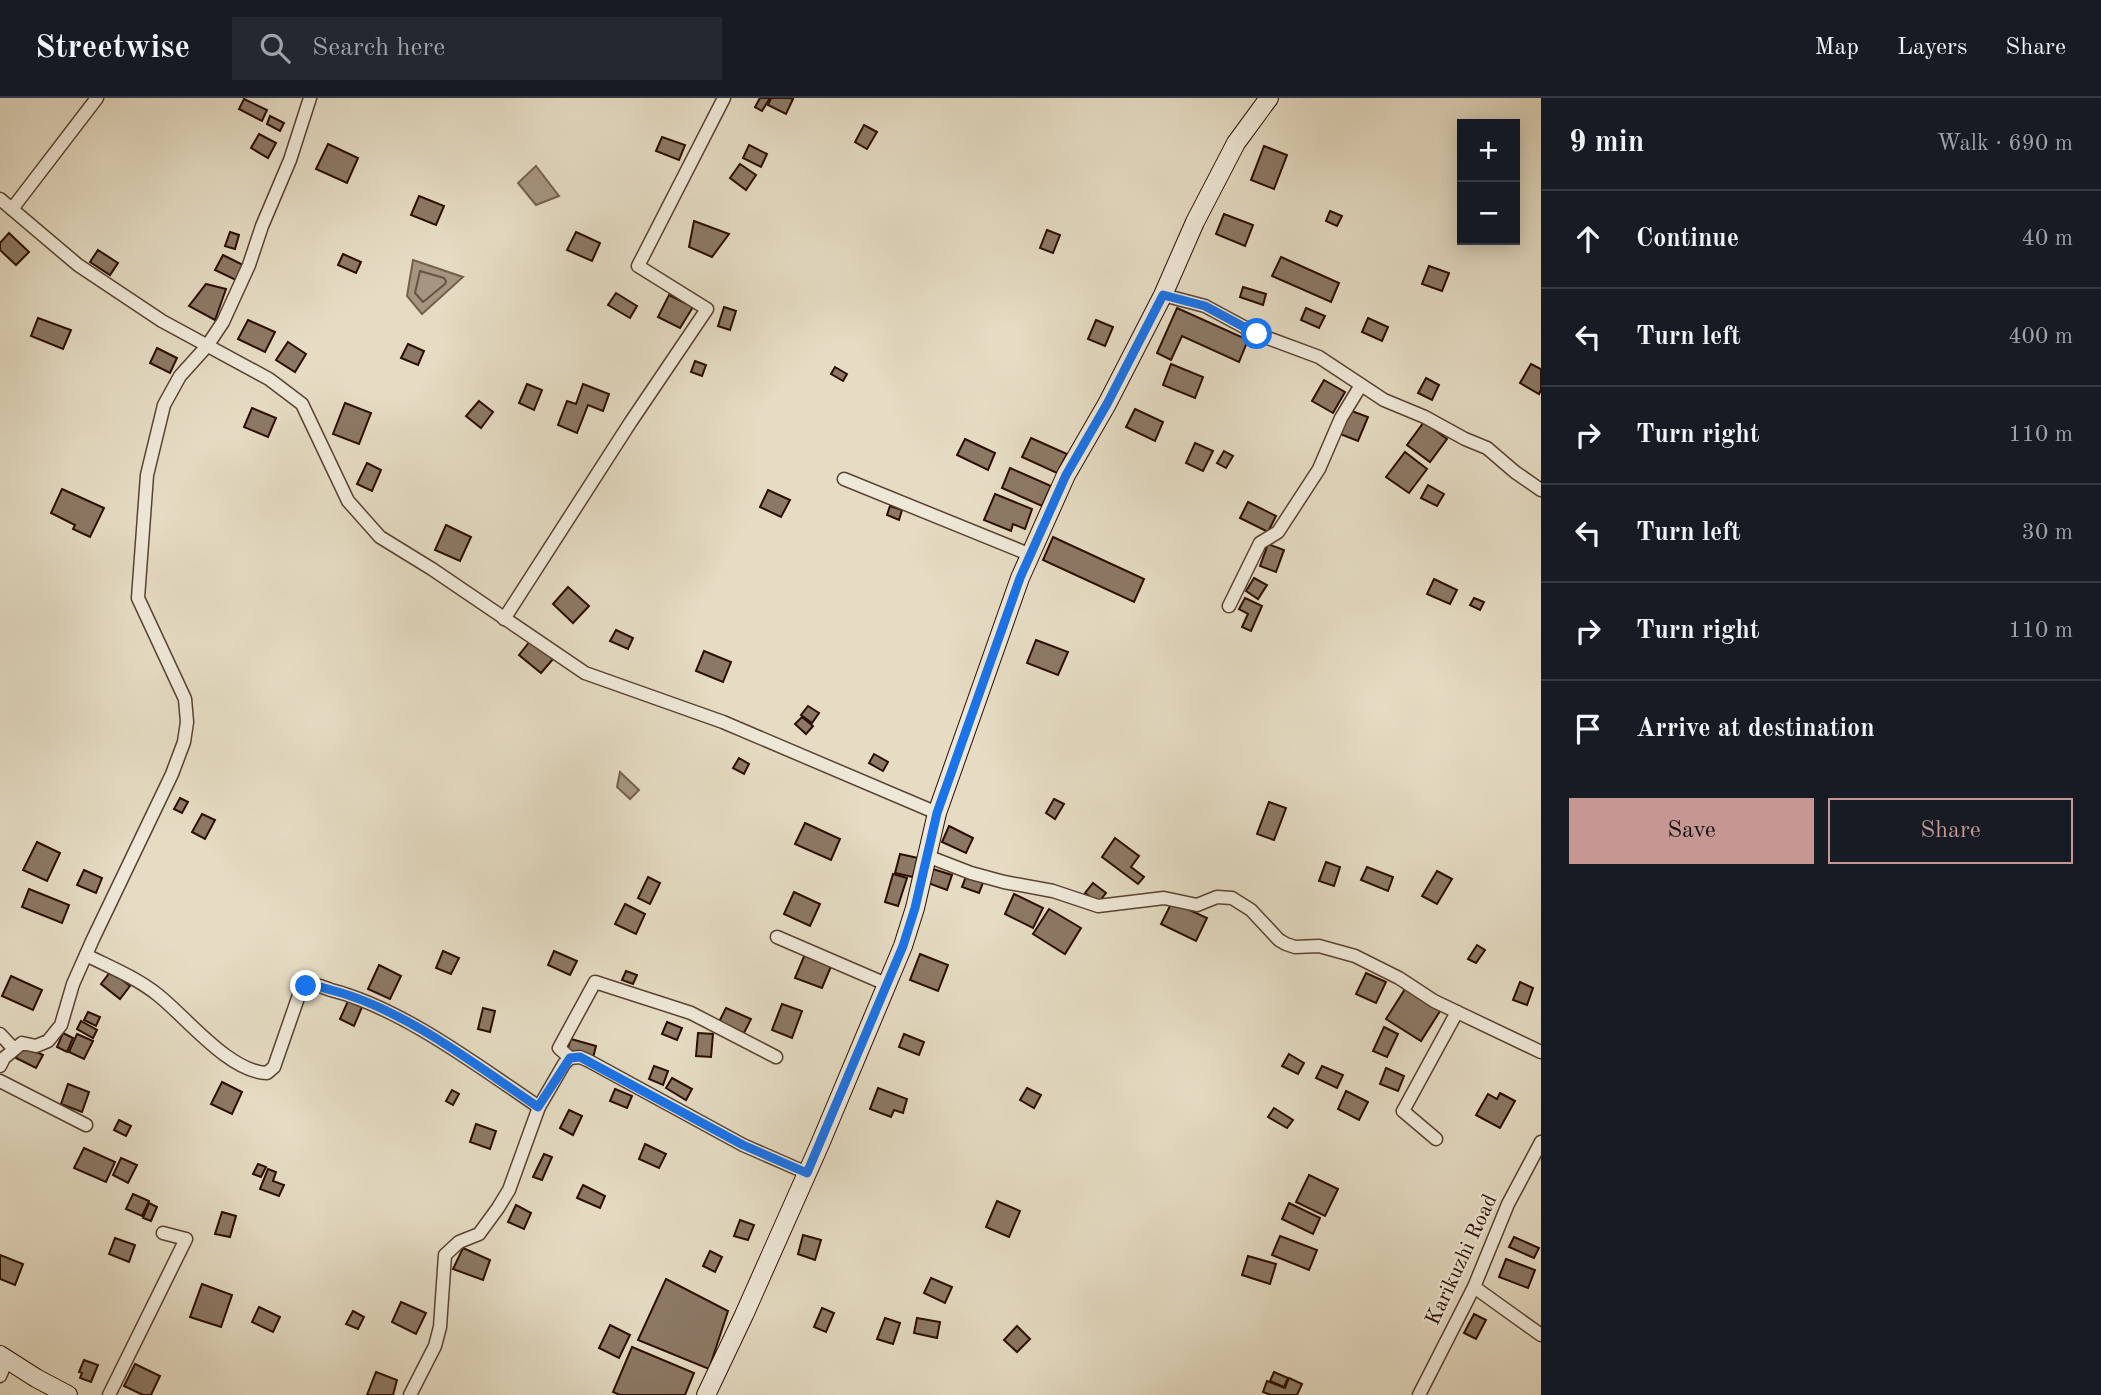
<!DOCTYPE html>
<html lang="en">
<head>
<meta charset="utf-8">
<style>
	:root { --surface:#171b24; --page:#242831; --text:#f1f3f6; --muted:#9ea1a6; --line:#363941; --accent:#c59692 }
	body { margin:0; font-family:"Old Standard TT",serif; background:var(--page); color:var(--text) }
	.controls { position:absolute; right:21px; top:21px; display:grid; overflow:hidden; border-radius:0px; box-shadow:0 4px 18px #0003 }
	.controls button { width:63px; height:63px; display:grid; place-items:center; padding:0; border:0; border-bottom:2px solid var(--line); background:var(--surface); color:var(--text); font:35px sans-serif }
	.stop { position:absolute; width:21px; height:21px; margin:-16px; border:5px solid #1a73e8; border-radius:50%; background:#fff }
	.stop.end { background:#1a73e8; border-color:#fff; box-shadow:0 2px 7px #0008 }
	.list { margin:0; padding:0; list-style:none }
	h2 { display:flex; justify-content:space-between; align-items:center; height:91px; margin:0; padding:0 28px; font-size:30px }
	h2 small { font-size:23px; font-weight:400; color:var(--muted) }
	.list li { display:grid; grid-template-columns:46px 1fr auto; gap:21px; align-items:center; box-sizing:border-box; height:98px; padding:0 28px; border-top:2px solid var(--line) }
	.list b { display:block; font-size:26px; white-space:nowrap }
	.list em { font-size:23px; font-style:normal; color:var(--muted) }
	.actions { display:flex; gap:14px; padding:21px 28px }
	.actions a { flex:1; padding:16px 0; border:2px solid var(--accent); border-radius:0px; text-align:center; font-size:24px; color:var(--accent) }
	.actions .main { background:var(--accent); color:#111 }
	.icon { flex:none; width:38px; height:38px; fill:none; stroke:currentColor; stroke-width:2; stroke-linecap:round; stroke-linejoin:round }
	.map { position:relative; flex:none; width:1541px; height:1297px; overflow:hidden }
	header { display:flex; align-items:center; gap:42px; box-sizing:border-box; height:98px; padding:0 35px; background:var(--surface); border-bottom:2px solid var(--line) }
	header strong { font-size:33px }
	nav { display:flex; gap:38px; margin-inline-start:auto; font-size:24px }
	.search { width:490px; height:63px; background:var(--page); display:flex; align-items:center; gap:18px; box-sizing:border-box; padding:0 24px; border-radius:0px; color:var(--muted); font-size:26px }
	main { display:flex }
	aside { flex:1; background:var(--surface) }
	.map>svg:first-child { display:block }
</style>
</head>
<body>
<header>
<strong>Streetwise</strong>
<div class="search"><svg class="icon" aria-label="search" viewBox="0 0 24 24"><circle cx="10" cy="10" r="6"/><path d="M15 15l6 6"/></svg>Search here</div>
<nav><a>Map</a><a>Layers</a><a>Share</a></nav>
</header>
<main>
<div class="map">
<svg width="1541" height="1297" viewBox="0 0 1541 1297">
	<rect width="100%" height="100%" fill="#e5dcc3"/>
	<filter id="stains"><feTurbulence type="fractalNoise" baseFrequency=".00286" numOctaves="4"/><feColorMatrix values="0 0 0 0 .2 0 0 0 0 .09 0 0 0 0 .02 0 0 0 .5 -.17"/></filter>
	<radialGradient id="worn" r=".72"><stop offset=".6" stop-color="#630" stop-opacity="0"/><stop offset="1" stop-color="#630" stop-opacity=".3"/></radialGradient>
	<!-- water -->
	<g fill="#a69681" stroke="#755f4d" stroke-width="2">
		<polygon points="536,68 559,98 536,107 518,85"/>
		<polygon points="413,162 463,179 422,216 407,198"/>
		<polygon points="620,674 639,692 630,701 617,689"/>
	</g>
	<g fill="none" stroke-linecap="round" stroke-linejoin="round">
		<!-- shore -->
		<polygon stroke="#695240" stroke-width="2" points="420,173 444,180 446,183 445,186 423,204 415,195"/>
	</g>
	<!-- building -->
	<g fill="#8c7965" stroke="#2c0d00" stroke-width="2">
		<polygon points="760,0 770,0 762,13 755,9"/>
		<polygon points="771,0 790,0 793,1 786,16 768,7"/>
		<polygon points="244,1 267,12 262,23 239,11"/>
		<polygon points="270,18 284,25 280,33 267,26"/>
		<polygon points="864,27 877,34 867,51 855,44"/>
		<polygon points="259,36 276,45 268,60 251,50"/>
		<polygon points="662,39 685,47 679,62 656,53"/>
		<polygon points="328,46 358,60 347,85 316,71"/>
		<polygon points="749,47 767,56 761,69 743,60"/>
		<polygon points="1264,48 1287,57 1274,91 1251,82"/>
		<polygon points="740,66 756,77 746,92 730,80"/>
		<polygon points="419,98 444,108 436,127 411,117"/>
		<polygon points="1330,113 1342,118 1337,128 1326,123"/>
		<polygon points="1224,116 1253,127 1245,148 1216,136"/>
		<polygon points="694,123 729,136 712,159 689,149"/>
		<polygon points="1047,132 1060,137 1053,155 1040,150"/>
		<polygon points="230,134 239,137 235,151 225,148"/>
		<polygon points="576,134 600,145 592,163 567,152"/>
		<polygon points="9,135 29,154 16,167 0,152 0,145"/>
		<polygon points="98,152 118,165 110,177 90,164"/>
		<polygon points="343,156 361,164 356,175 338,167"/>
		<polygon points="223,157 245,168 238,183 215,172"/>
		<polygon points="1281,159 1339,185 1331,204 1272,178"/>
		<polygon points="1429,168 1449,175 1442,193 1422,186"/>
		<polygon points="206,186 226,191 215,222 189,208"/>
		<polygon points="1243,189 1266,196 1263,207 1240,199"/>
		<polygon points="616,195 637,208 630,220 608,207"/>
		<polygon points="669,197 693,209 680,230 658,219"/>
		<polygon points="724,209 736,213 730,232 718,228"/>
		<polygon points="1177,210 1248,242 1239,264 1182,238 1171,262 1157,255"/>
		<polygon points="1306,210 1325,218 1319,230 1301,222"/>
		<polygon points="38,220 71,232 63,251 31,238"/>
		<polygon points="1368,220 1388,229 1382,243 1362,234"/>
		<polygon points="248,222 275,234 265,254 238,241"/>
		<polygon points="1096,222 1113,229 1105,248 1088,241"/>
		<polygon points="288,244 306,256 295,274 276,262"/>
		<polygon points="408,246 424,253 418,267 401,260"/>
		<polygon points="157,250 177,260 170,275 150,265"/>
		<polygon points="695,263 706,267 702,278 691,274"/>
		<polygon points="1171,266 1203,279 1195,300 1163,287"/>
		<polygon points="1531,266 1541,271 1541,292 1539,296 1520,285"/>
		<polygon points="835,269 847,276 843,283 831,276"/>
		<polygon points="1426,280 1439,287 1432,302 1418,295"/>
		<polygon points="1324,282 1345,294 1333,315 1312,303"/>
		<polygon points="527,286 542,292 534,312 519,305"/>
		<polygon points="583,286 609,296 603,313 588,307 577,335 558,327 567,303 576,306"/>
		<polygon points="479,303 493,314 481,330 466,318"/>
		<polygon points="345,305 371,315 359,346 333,336"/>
		<polygon points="252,310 276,320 268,339 244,329"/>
		<polygon points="1135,311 1163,324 1155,343 1126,329"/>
		<polygon points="1349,312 1368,319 1358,343 1340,336"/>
		<polygon points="1424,324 1447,341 1430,364 1407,347"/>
		<polygon points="1031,340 1067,356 1057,375 1022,359"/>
		<polygon points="965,341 995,355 988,372 957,357"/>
		<polygon points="1195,345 1213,353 1203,373 1186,365"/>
		<polygon points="1224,353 1233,358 1226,370 1217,365"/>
		<polygon points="1405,354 1427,371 1409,395 1386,379"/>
		<polygon points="367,365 381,372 372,393 357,386"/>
		<polygon points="1010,370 1051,388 1042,408 1002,390"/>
		<polygon points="1428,387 1444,396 1437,408 1421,400"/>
		<polygon points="62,391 104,410 90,439 73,431 75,427 51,415"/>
		<polygon points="768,392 790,402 781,419 760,409"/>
		<polygon points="995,396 1032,411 1025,431 1013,426 1011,433 984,422"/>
		<polygon points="1248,404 1276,418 1268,434 1240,420"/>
		<polygon points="890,408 902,412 899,422 887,417"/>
		<polygon points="446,427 471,439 460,463 435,452"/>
		<polygon points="1053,439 1144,481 1134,504 1043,462"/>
		<polygon points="1268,446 1284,452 1276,474 1260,468"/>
		<polygon points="1254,480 1267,487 1258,501 1246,493"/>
		<polygon points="1434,481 1457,492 1450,506 1427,496"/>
		<polygon points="568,489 589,508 573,525 553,506"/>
		<polygon points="1245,500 1262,508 1251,533 1242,529 1248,516 1239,511"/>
		<polygon points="1474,500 1484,504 1480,512 1470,507"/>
		<polygon points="616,532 633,540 628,551 610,543"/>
		<polygon points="531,542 553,561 541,575 519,557"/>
		<polygon points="1036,542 1068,554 1058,577 1027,565"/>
		<polygon points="704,553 731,564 723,584 696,573"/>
		<polygon points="808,608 819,615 812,625 801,617"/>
		<polygon points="802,619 813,628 806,636 795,626"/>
		<polygon points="874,656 888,664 883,673 869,665"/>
		<polygon points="739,660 749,666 744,676 733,670"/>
		<polygon points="180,700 188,704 182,715 174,711"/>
		<polygon points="1054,701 1064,706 1055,721 1046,715"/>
		<polygon points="1269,704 1286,710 1274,742 1257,736"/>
		<polygon points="202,716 215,722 205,741 192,734"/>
		<polygon points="805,725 840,741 831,762 795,746"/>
		<polygon points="949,728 973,740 966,755 942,744"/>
		<polygon points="1115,740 1139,758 1131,769 1144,779 1138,786 1102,759"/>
		<polygon points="37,744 60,755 47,783 23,772"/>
		<polygon points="900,756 918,760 913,779 895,775"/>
		<polygon points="1326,764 1340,769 1334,788 1319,783"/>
		<polygon points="1367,769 1393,779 1388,793 1361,782"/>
		<polygon points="933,771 952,777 947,792 928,785"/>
		<polygon points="84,772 102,780 96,795 77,787"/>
		<polygon points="1437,773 1452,781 1437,806 1422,798"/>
		<polygon points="893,776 907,780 898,808 885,804"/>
		<polygon points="967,776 984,782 979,795 962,789"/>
		<polygon points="648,779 660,785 650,806 638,800"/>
		<polygon points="1093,785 1106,795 1098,805 1085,795"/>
		<polygon points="29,791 69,807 62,825 22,809"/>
		<polygon points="794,794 820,806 810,828 784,816"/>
		<polygon points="1014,796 1043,810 1033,830 1005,816"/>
		<polygon points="1172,804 1207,820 1196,843 1161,826"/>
		<polygon points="625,806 645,816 636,836 615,826"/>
		<polygon points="1049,811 1081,830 1065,856 1033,836"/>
		<polygon points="1477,847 1485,852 1476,865 1468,861"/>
		<polygon points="443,853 459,860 451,876 436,870"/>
		<polygon points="554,853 577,863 570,877 548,867"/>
		<polygon points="805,856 832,866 822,890 795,880"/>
		<polygon points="920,856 948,867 938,893 910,882"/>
		<polygon points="379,867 401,878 390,901 368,891"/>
		<polygon points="111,873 130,888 120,901 101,886"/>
		<polygon points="626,873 637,877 633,886 622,882"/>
		<polygon points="1366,875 1386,884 1376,905 1356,896"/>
		<polygon points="11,878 42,892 33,912 2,898"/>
		<polygon points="1520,884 1533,890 1527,907 1513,902"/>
		<polygon points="1407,888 1442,910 1421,943 1386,921"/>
		<polygon points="348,903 362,909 354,928 340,921"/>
		<polygon points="782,906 802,913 792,940 772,932"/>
		<polygon points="483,910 495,913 490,934 478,931"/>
		<polygon points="726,910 751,921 744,935 719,924"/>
		<polygon points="88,914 100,919 96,928 84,922"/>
		<polygon points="81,923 97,932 93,940 77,931"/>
		<polygon points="667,924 682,930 677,942 662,936"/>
		<polygon points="1384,929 1398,936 1387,959 1373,953"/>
		<polygon points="63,935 73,940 67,954 57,949"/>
		<polygon points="698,935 713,936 711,959 696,958"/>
		<polygon points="77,936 93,943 84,961 69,954"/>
		<polygon points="904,936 924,944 919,957 899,949"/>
		<polygon points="571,941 596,948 593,960 567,953"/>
		<polygon points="22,947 43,957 36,970 16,960"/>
		<polygon points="1289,956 1304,965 1298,976 1282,968"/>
		<polygon points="654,968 668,973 663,987 649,981"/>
		<polygon points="1322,968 1343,977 1337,990 1316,980"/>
		<polygon points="1386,970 1404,978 1398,993 1380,986"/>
		<polygon points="672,980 692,991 686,1002 666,990"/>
		<polygon points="222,984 242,994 232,1016 211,1006"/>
		<polygon points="68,986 89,994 82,1014 61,1006"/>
		<polygon points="878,990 907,1001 903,1015 894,1012 891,1019 870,1011"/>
		<polygon points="1027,990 1041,997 1034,1010 1020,1002"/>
		<polygon points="615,991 632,998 627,1010 610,1003"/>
		<polygon points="452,992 459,996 453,1007 446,1003"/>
		<polygon points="1346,993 1368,1004 1359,1022 1338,1011"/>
		<polygon points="1500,995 1515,1003 1500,1030 1476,1017 1488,996 1497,1001"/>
		<polygon points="1274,1010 1293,1022 1287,1030 1268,1019"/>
		<polygon points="569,1012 582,1018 573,1037 560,1030"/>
		<polygon points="119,1022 131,1028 126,1038 114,1032"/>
		<polygon points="476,1026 496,1033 490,1051 470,1044"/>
		<polygon points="645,1046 666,1056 659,1070 639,1061"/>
		<polygon points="84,1050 115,1064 106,1084 74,1070"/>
		<polygon points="544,1056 552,1059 542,1082 533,1079"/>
		<polygon points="121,1060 137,1067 128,1085 113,1077"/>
		<polygon points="258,1066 266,1069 261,1079 253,1076"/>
		<polygon points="268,1071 276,1074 273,1083 284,1087 279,1098 260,1091"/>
		<polygon points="1309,1077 1338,1091 1325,1118 1296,1104"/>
		<polygon points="583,1087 605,1098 600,1110 577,1100"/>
		<polygon points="133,1096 149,1103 142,1118 126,1111"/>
		<polygon points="997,1103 1020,1113 1009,1139 986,1129"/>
		<polygon points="149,1105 157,1109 151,1123 143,1120"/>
		<polygon points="1289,1105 1320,1120 1313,1136 1282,1121"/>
		<polygon points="516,1107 531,1115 524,1131 508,1124"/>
		<polygon points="222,1114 236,1118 230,1139 215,1136"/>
		<polygon points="740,1122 754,1127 748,1142 734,1138"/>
		<polygon points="803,1137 821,1142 815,1162 798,1156"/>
		<polygon points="1280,1138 1317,1152 1309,1172 1272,1157"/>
		<polygon points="1514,1139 1539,1150 1534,1160 1509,1149"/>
		<polygon points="115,1140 135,1147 129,1164 109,1156"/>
		<polygon points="463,1150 490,1162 483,1182 453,1171"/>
		<polygon points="710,1153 722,1159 715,1174 703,1168"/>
		<polygon points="0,1157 23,1166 15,1187 0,1181"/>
		<polygon points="1248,1158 1276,1166 1270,1186 1242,1177"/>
		<polygon points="1506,1161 1535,1172 1528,1190 1499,1179"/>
		<polygon points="931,1180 952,1189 945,1205 924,1195"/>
		<polygon points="666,1181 728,1213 709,1271 638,1242"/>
		<polygon points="202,1186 232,1197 221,1229 190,1219"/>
		<polygon points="401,1204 426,1215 416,1236 392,1224"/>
		<polygon points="259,1209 280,1219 273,1234 252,1224"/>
		<polygon points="822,1210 834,1215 826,1234 814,1229"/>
		<polygon points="353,1213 364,1219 358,1231 346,1226"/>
		<polygon points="1474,1216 1486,1222 1476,1241 1464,1235"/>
		<polygon points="885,1220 900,1225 893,1246 877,1241"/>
		<polygon points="917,1220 940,1224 937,1240 914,1235"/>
		<polygon points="610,1227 630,1237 619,1260 599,1250"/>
		<polygon points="1017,1228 1030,1241 1017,1254 1004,1242"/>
		<polygon points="632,1249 694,1275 685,1297 620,1297 613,1294"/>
		<polygon points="84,1262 98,1267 91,1284 80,1280 82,1275 79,1274"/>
		<polygon points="135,1266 160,1278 151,1297 143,1297 124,1288"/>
		<polygon points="376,1274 397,1282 393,1297 367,1297"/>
		<polygon points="1274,1274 1288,1280 1284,1289 1270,1283"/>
		<polygon points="1289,1280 1302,1286 1297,1297 1271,1297 1263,1294 1267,1283 1285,1290"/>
	</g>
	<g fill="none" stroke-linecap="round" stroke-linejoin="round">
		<!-- street casing -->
		<g stroke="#5a4131" stroke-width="15">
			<g id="street">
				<polyline points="0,101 78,167 162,223 269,281 302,306 348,403 380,439 432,471 585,575 723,624 937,715"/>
				<polyline points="12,111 97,0"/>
				<polyline points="1163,197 1205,208 1257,236 1319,259 1384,302 1425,319 1465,341 1487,350 1515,374 1541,392"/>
				<polyline points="844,381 1031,457"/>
				<polyline points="1229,508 1260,445 1278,434 1319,371 1341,320 1361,287"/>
				<polyline points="504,521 630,325 707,211 638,168 724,0"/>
				<polyline points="927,758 971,775 1004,784 1053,793 1098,808 1164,800 1197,807 1217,799 1232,800 1251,812 1279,842 1286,846 1295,849 1319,848 1355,858 1399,880 1434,903 1541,954"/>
				<polyline points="777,839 886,886"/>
				<path d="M 86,857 C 110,869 137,880 158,897 C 186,919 229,974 267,975 L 274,969 L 299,897 C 302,893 304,887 311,886 C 316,886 325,890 331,892 C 402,910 478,968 539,1009"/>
				<polyline points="0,936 14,951"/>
				<polyline points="570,960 559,950 595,884 691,915 776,959"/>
				<polyline points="0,968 4,960 22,945 36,948 48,943 61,927 73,886 93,841 172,676 184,644 187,624 185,601 138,500 147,377 164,307 180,278 207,248 223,224 249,167 262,128 290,62 310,0"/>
				<polyline points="0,983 86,1027"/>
				<polyline points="1436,1041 1403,1013 1457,914"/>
				<polyline points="1474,1189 1541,1237"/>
				<polyline points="0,1278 7,1262"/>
				<polyline points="109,1297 186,1141 163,1135"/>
				<polyline points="410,1297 435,1248 440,1229 445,1157 459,1144 479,1136 498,1110 509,1092 539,1009 564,966 570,960 580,959 589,963 743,1047 807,1075"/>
				<polyline points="1419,1297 1474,1189 1508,1106 1541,1044"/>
			</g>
		</g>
		<!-- secondary casing -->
		<g stroke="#2c0d00" stroke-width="20">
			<g id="secondary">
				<polyline points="0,1257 36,1280 68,1297"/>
				<polyline points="706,1297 744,1217 820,1046 903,848 915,810 937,715 1020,480 1066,377 1107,306 1163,197 1195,124 1236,45 1269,0"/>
			</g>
		</g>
		<!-- street -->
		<use href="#street" stroke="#eee8d8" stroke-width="12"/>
		<!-- secondary -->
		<use href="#secondary" stroke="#eee8d8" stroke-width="18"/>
	</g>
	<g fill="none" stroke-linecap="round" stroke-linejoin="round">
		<!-- route -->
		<path stroke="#1a73e8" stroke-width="9" d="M 306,888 C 314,885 322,890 331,892 C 403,910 477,968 538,1009 L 570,960 L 580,959 L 743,1047 L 807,1075 L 903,848 L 915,810 L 937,715 L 1020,480 L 1066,377 L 1107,306 L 1163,197 L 1205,208 L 1257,236"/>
	</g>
	<g text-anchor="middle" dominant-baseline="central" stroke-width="5" stroke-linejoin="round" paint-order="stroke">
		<!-- street labels -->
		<g font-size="21" fill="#2c0d00" stroke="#eee8d8">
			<text transform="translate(1462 1162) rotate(-65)">Karikuzhi Road</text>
		</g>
	</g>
	<rect width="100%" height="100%" filter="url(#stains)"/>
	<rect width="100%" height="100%" fill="url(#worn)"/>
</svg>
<div class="controls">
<button>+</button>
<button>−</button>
</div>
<div class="stop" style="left:1257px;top:236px"></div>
<div class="stop end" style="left:306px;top:888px"></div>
</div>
<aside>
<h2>9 min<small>Walk · 690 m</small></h2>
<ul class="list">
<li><svg class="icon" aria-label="ahead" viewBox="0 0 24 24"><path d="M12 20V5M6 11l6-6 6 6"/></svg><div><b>Continue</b></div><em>40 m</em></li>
<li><svg class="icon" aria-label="left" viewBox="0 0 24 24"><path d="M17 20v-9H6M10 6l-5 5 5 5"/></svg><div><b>Turn left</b></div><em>400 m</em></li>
<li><svg class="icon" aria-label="right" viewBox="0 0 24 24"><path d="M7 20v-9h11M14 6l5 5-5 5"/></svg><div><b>Turn right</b></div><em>110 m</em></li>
<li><svg class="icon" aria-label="left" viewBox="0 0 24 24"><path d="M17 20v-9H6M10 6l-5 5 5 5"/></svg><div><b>Turn left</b></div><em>30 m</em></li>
<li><svg class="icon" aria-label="right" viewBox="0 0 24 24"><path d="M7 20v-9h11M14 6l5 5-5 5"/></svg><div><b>Turn right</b></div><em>110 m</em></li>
<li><svg class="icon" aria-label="arrive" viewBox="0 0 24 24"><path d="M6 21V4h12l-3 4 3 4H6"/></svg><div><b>Arrive at destination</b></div></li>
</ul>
<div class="actions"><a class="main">Save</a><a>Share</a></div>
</aside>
</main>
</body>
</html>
